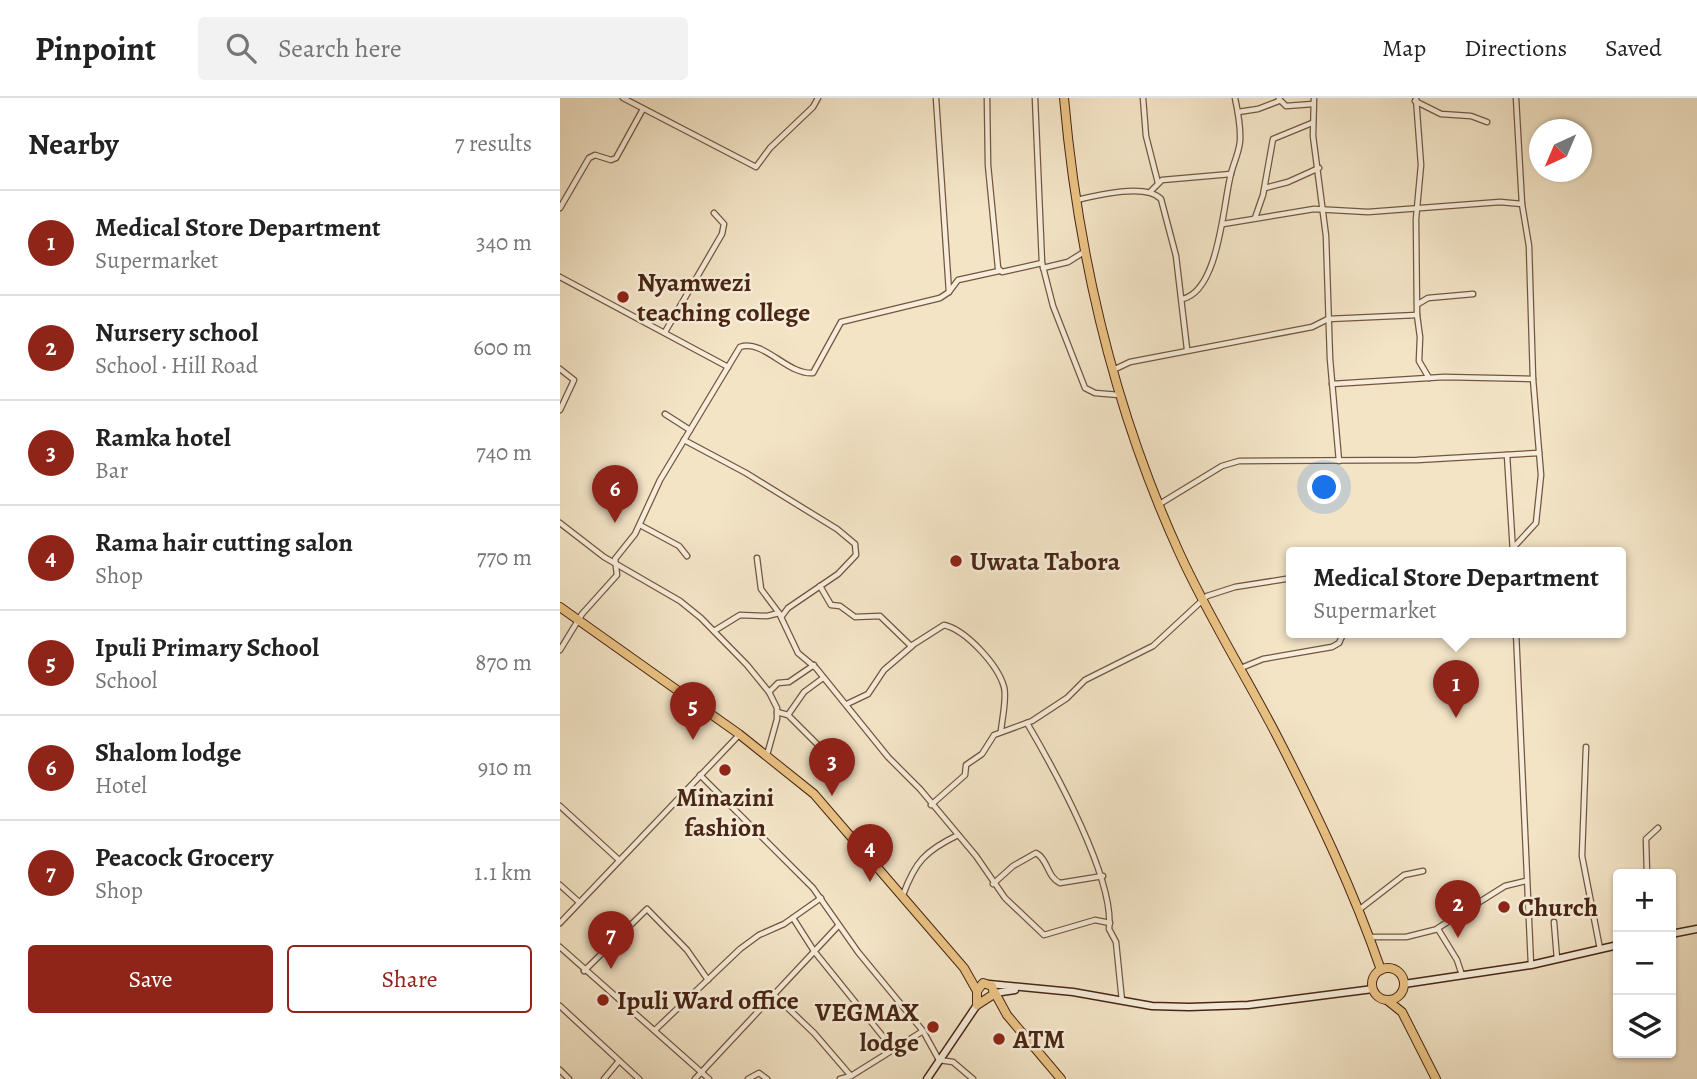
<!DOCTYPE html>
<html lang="en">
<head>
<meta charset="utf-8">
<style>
	:root { --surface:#fff; --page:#f2f2f2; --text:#222; --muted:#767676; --line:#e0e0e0; --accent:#8f2418 }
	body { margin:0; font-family:Alegreya,serif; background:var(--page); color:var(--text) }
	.controls { position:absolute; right:21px; bottom:21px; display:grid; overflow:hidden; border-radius:7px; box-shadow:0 2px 5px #0004 }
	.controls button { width:63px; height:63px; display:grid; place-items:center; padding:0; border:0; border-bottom:2px solid var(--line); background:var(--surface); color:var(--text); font:35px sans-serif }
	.compass { position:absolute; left:969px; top:21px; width:63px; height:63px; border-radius:50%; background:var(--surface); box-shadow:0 2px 5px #0004; rotate:224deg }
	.you { position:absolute; left:765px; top:390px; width:24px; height:24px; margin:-18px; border:5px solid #fff; border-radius:50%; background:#1a73e8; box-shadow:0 0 0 10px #1a73e833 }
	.badge { display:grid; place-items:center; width:46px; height:46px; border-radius:50%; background:var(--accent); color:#fff; font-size:23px; font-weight:700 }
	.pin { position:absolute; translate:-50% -58px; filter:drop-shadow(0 2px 4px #0008) }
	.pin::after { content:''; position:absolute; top:37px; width:24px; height:21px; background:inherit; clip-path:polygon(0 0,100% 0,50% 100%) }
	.popup { position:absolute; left:726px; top:449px; width:340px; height:91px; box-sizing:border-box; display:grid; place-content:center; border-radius:7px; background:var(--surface); filter:drop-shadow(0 2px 5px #0005); font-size:23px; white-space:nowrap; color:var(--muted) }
	.popup b { font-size:26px; color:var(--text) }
	.popup::after { content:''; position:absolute; left:50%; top:100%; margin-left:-14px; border:14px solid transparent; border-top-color:var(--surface) }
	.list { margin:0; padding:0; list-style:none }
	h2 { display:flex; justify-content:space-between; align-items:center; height:91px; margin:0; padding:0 28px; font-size:30px }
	h2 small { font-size:23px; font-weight:400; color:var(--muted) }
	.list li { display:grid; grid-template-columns:46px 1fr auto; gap:21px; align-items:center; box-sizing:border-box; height:105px; padding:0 28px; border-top:2px solid var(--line) }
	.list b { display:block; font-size:26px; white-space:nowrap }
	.list p { margin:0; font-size:23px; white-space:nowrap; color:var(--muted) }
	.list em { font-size:23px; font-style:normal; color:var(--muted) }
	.actions { display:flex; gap:14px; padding:21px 28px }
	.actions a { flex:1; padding:16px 0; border:2px solid var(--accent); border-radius:7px; text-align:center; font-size:24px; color:var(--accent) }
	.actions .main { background:var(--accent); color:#fff }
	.icon { flex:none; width:38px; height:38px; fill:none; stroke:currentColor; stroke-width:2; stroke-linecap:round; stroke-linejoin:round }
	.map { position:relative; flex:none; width:1137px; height:981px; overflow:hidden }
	header { display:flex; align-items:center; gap:42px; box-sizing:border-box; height:98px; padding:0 35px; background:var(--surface); border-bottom:2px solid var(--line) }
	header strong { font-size:33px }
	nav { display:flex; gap:38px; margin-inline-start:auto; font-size:24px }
	.search { width:490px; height:63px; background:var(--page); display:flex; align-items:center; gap:18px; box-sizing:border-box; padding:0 24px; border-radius:7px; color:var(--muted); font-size:26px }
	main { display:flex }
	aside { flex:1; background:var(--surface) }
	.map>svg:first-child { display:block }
</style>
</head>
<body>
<header>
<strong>Pinpoint</strong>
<div class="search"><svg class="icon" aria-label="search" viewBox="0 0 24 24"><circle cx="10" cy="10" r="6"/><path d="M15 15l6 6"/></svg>Search here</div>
<nav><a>Map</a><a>Directions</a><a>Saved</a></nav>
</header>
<main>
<aside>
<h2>Nearby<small>7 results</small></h2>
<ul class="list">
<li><span class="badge">1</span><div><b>Medical Store Department</b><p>Supermarket</p></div><em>340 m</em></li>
<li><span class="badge">2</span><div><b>Nursery school</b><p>School · Hill Road</p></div><em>600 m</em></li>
<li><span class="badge">3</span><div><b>Ramka hotel</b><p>Bar</p></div><em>740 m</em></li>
<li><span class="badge">4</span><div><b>Rama hair cutting salon</b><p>Shop</p></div><em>770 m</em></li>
<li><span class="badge">5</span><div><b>Ipuli Primary School</b><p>School</p></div><em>870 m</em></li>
<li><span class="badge">6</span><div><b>Shalom lodge</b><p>Hotel</p></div><em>910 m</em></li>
<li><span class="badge">7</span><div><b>Peacock Grocery</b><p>Shop</p></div><em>1.1 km</em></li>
</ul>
<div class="actions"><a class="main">Save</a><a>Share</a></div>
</aside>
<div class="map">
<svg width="1137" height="981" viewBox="0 0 1137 981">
	<rect width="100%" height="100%" fill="#f3e4c6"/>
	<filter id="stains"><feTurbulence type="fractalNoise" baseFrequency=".00286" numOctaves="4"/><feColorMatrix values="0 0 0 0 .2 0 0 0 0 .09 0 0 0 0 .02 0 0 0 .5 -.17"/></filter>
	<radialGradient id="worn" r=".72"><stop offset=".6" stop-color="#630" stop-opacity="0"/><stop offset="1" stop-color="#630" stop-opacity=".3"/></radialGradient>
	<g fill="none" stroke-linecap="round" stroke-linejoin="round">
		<!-- street casing -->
		<g stroke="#735640" stroke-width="7">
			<g id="street">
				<polyline points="63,0 196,69 210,50 253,9 258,0"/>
				<polyline points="376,0 389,194"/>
				<polyline points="427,0 428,67 438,170 442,174 482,165"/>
				<polyline points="475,0 482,165 493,208 525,290 535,295 559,297"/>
				<polyline points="583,0 586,38 598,85"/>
				<polyline points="754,0 753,38 766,138 770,261 779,363"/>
				<polyline points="856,0 861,67 856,121 857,217 860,239 859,263 869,280"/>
				<polyline points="719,1 726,8 753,6"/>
				<polyline points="855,3 881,16 911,18 927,24"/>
				<polyline points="678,14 698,11 719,3"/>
				<polyline points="705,90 728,84 759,70"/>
				<polyline points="591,93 602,82 671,76"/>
				<path d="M 517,102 C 537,97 586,85 601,101 L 616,158 L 627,251"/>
				<polyline points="0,110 29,60 35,57 51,62 56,60 83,11"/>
				<polyline points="695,120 703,97 713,41 752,25"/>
				<polyline points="663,126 754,111 808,114 940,104 962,106"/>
				<polyline points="483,170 508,164 524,154"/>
				<polyline points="0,179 168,269"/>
				<path d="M 622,201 C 658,194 663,110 670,80 C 672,68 679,56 680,43 C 681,29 678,14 675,0"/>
				<polyline points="858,206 868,200 913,196"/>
				<polyline points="105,234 162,136 164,126 154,115"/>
				<polyline points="0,271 14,282 0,312"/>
				<polyline points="553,272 570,264 752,229 768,221 857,217"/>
				<polyline points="772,286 884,279 973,281"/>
				<polyline points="105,316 130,332"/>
				<polyline points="124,342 186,375 277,431 295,446 296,457 278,476 228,510 222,518"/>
				<polyline points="947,357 953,454"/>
				<polyline points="598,407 662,368 679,363 857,362 979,355"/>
				<polyline points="0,425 44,459 120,503 141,520 187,567 209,594 217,610 217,621 207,657"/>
				<polyline points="80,427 119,448 127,458"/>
				<polyline points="953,450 976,425 981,377 973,281 969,148 962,106 956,0"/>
				<polyline points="197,460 201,491 219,515 238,555 256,570 328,659 360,691 416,758 445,800 484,837 535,822 550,825"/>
				<path d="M 260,488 L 271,507 L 280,508 L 295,519 L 320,518 L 351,548 L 384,527 C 406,532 438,567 444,589 C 447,600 442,621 441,633"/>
				<polyline points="154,533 180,517 207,518 219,515"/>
				<polyline points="956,534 971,867"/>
				<path d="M 0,552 L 22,516 L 57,477 L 55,461 L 75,436 L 100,382 L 180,249 C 204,241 227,277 253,275 L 281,224 L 380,200 L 389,194 L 398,182 L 439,173"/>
				<polyline points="681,570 703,561 772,549 779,545 784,534"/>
				<polyline points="209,594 218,585 229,584 254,567"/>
				<polyline points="287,606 308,596 324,572 352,548"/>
				<polyline points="217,614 228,617 258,647 264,649 274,644"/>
				<polyline points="228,617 244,594 263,580"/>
				<path d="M 467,625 C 494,671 555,781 549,831 L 556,844 L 562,903"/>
				<polyline points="1026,649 1022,758 1040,851"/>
				<polyline points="140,677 253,790 298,854 363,933 379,962 393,964 413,981"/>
				<polyline points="371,707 405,677 406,667 422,656 434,637 472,623 507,600 525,582 593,548 647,498 675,489 732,480"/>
				<polyline points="0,708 59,762"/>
				<polyline points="1087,776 1086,741 1098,730"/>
				<path d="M 433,786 L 453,768 L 476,755 C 488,761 487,779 500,785 L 543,778"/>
				<polyline points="0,787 19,804"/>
				<path d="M 343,797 C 355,764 365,753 398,737"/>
				<polyline points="800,811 844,777 863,773"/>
				<polyline points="233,820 254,853 333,951"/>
				<polyline points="994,824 997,861"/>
				<polyline points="0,825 179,637"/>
				<polyline points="878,830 945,788 966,783"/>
				<polyline points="810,839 846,839 878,831 897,862 902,877"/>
				<polyline points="0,849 149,981"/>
				<polyline points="24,873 87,811 127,852 148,882"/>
				<polyline points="212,895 254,935 291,978"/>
				<polyline points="0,908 79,981"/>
				<polyline points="95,932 180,851 199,837 224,826 261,800"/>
				<polyline points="0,972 9,981"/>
				<polyline points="44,981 59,963"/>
				<polyline points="135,981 278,828"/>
				<polyline points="188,981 199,975 207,981"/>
				<polyline points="280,981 291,978 363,933"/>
			</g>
		</g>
		<!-- secondary casing -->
		<g stroke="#482614" stroke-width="9">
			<g id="secondary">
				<polyline points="1111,836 1137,831"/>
				<polyline points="429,886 513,894 592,908 629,909 688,907 813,891"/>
				<polyline points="844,886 971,867 1058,847"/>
				<polyline points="435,895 455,892"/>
				<polyline points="367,981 417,907"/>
			</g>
		</g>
		<!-- highway casing -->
		<g stroke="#482614" stroke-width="10">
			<g id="highway">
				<path d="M 504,0 C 518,158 553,309 619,454 C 648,518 686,578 718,640 C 757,716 793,791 821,872"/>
				<polyline points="0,509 179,636 254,696 404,870 417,893"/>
				<circle cx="828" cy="886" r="16"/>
				<polygon points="423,885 432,888 434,896 417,907 417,893"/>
				<polyline points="435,895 447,917 501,981"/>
				<polyline points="827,902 842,914 876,981"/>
			</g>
		</g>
		<!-- street -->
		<use href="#street" stroke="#f7edda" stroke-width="4.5"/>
		<!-- secondary -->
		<use href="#secondary" stroke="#f7edda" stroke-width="6"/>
		<!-- highway -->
		<use href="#highway" stroke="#eac283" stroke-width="8"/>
	</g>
	<!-- markers -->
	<g fill="#8f2418" stroke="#f7edda" stroke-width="2.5">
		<circle cx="63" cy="199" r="7"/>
		<circle cx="396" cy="463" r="7"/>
		<circle cx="165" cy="672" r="7"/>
		<circle cx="944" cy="809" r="7"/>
		<circle cx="43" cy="902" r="7"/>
		<circle cx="373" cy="929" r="7"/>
		<circle cx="439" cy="941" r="7"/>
	</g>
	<g text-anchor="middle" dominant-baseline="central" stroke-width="5" stroke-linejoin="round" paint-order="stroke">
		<!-- poi labels -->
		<g font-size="26" font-weight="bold" fill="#482614" stroke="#f7edda" text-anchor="start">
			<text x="77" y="184">Nyamwezi<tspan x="77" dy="30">teaching college</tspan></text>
			<text x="410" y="463">Uwata Tabora</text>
			<text x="165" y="699" text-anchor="middle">Minazini<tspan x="165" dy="30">fashion</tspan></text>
			<text x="958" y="809">Church</text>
			<text x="57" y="902">Ipuli Ward office</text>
			<text x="359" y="914" text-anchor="end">VEGMAX<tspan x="359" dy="30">lodge</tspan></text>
			<text x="453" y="941">ATM</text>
		</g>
	</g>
	<rect width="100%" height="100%" filter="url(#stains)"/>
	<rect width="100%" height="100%" fill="url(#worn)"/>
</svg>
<div class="controls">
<button>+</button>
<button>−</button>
<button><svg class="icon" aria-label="layers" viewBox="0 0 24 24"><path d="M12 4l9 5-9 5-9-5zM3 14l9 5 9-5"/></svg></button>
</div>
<svg class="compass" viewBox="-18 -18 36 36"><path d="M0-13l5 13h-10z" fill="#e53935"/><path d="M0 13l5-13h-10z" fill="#767676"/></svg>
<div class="you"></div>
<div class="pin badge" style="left:896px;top:620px">1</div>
<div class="popup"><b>Medical Store Department</b>Supermarket</div>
<div class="pin badge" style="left:898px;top:840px">2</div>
<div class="pin badge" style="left:272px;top:698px">3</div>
<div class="pin badge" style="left:310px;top:784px">4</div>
<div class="pin badge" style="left:133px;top:642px">5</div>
<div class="pin badge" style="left:55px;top:425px">6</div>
<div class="pin badge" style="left:51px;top:871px">7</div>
</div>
</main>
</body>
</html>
